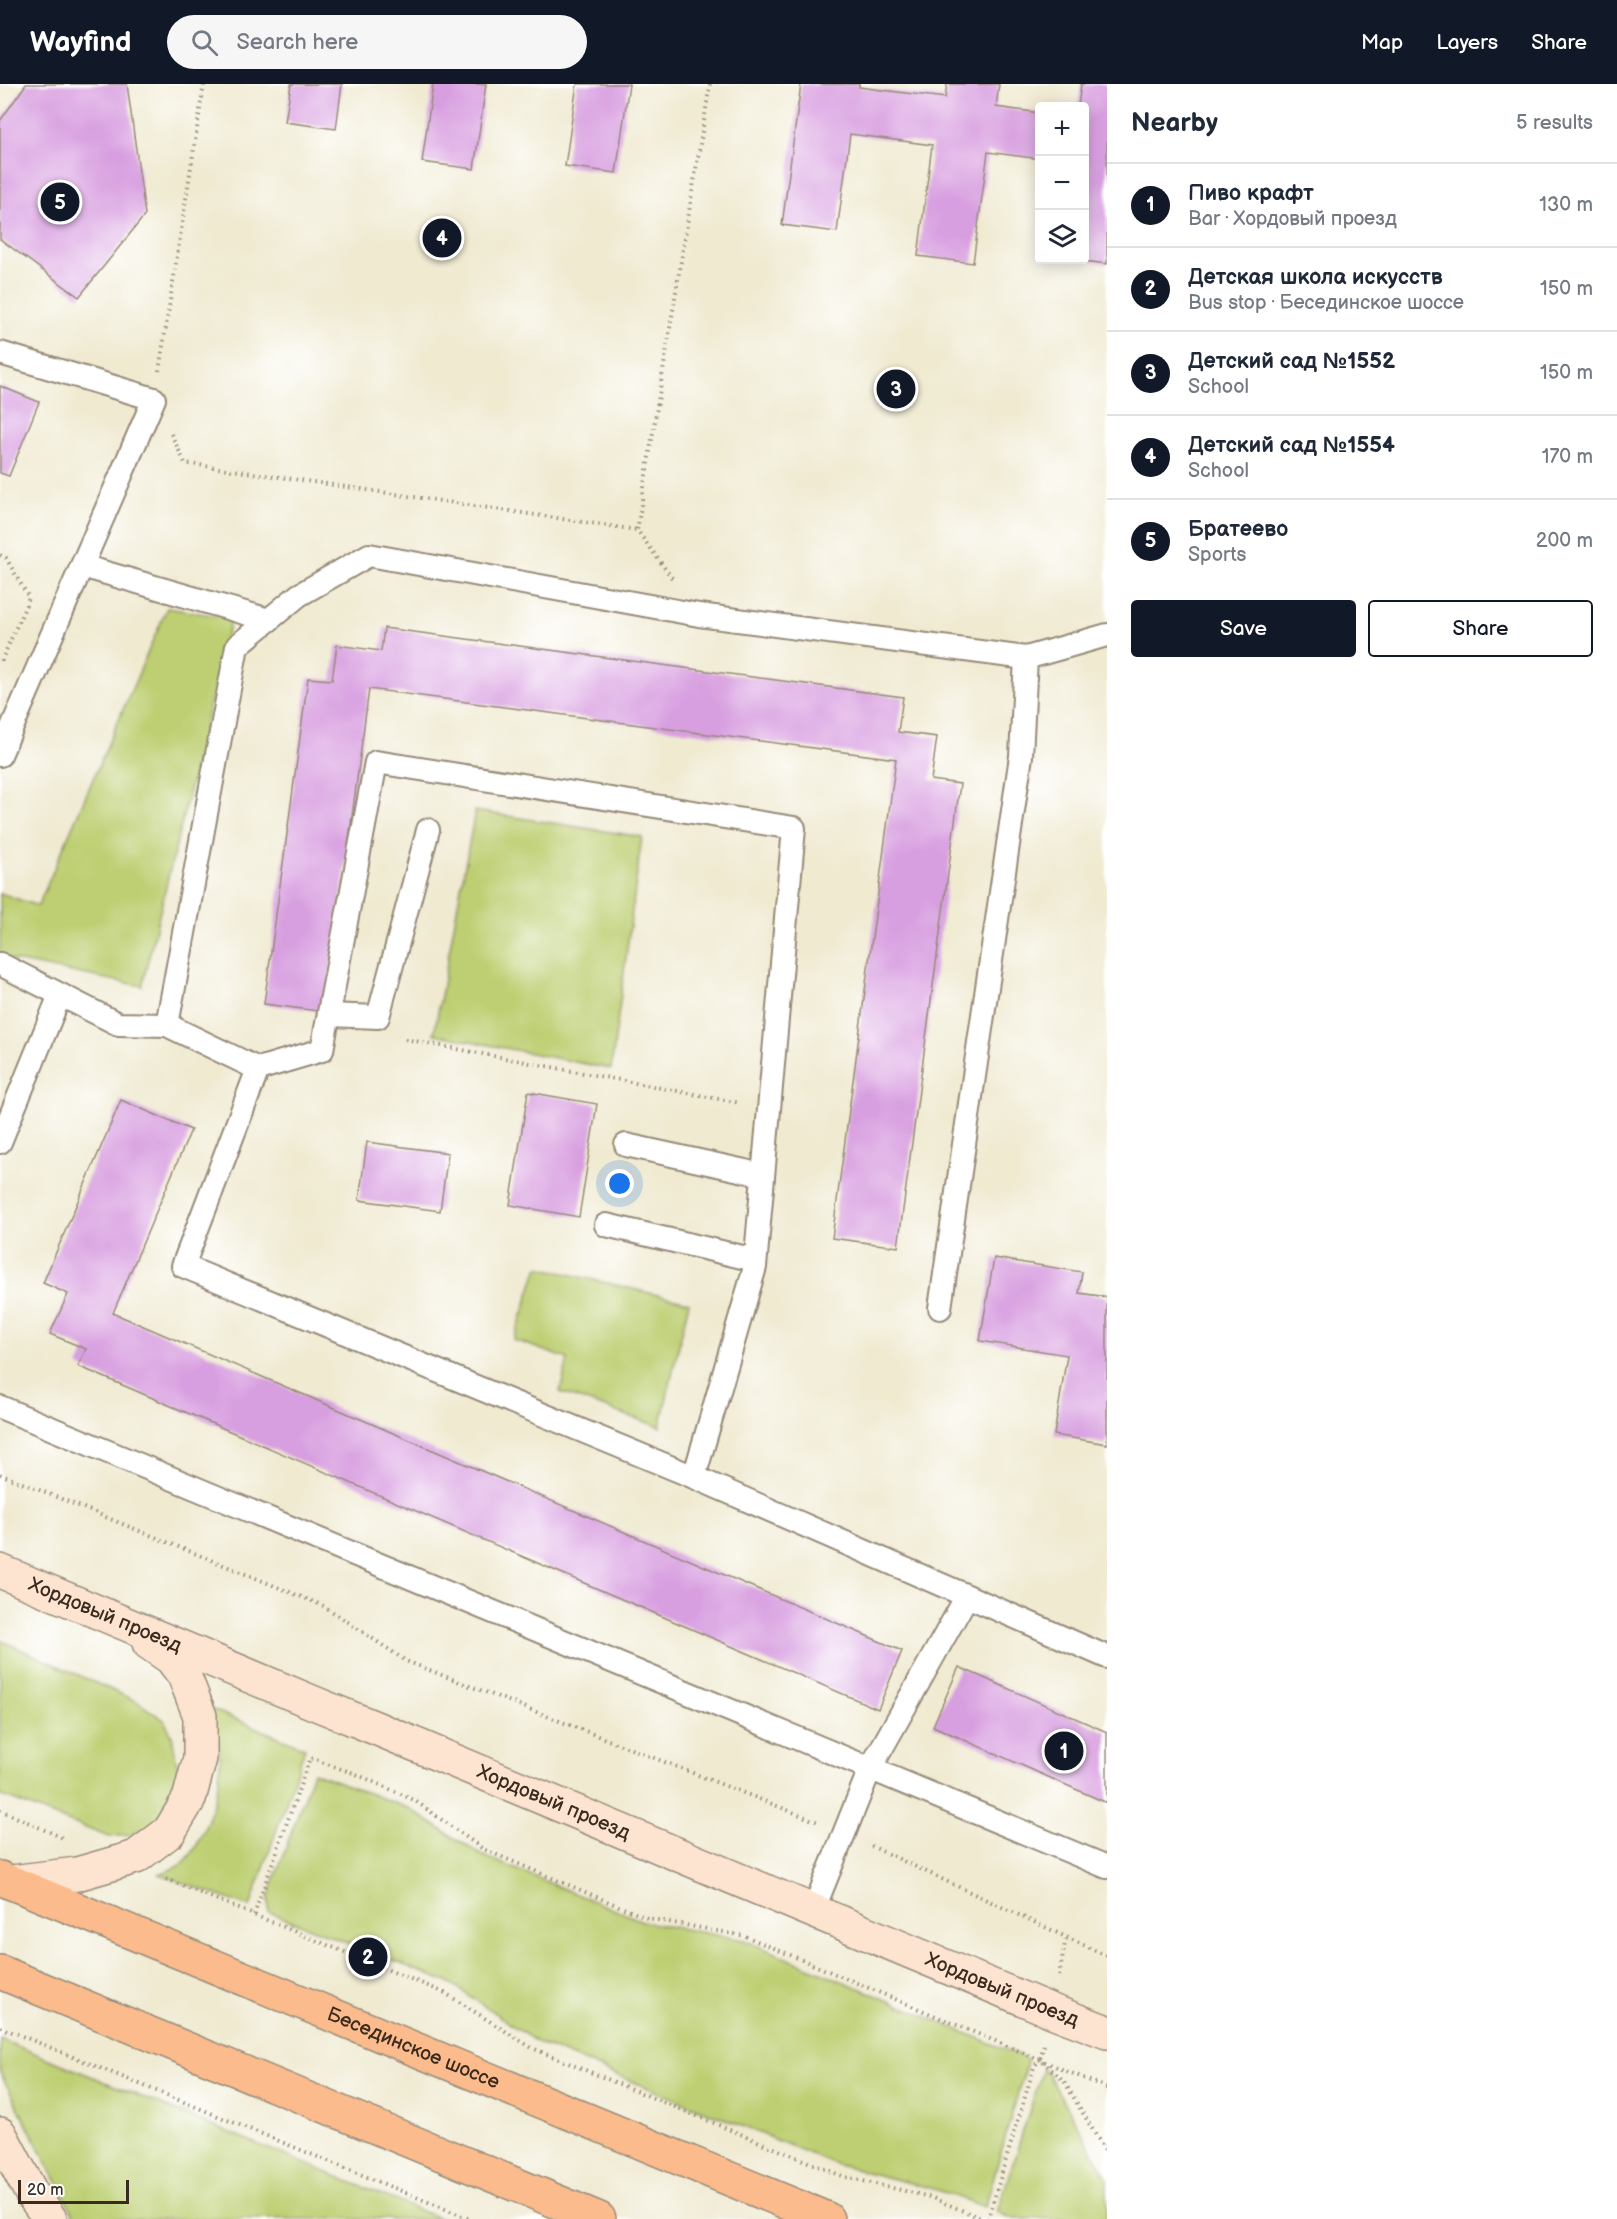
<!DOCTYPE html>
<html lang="en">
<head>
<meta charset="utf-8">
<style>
	:root { --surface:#fff; --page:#f6f6f7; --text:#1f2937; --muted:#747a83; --line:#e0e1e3; --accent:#111827 }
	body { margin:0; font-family:"Balsamiq Sans",sans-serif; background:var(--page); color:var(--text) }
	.controls { position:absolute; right:18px; top:18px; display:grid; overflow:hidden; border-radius:6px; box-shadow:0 3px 15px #0003 }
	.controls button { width:54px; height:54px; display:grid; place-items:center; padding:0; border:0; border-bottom:2px solid var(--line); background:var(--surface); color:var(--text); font:30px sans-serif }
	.scale { position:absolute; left:18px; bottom:15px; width:111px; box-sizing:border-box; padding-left:6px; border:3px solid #3b2a1e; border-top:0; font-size:16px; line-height:21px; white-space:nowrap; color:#3b2a1e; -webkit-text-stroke:4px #fff; paint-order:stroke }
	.you { position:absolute; left:620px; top:1100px; width:21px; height:21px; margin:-15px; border:4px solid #fff; border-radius:50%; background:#1a73e8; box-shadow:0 0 0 9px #1a73e833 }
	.badge { display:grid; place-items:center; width:39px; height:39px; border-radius:50%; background:var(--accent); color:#fff; font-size:20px; font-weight:700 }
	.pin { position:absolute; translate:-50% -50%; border:3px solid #fff; box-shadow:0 2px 6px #0006 }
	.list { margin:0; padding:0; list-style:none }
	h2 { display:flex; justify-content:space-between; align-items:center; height:78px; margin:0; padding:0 24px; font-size:26px }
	h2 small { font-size:20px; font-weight:400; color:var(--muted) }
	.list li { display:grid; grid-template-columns:39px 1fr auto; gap:18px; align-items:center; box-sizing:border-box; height:84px; padding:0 24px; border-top:2px solid var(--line) }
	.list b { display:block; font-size:22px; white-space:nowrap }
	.list p { margin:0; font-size:20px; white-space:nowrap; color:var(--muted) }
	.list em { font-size:20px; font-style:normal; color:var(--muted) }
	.actions { display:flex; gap:12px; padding:18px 24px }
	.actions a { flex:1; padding:14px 0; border:2px solid var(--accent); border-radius:6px; text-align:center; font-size:21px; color:var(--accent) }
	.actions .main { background:var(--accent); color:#fff }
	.icon { flex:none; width:33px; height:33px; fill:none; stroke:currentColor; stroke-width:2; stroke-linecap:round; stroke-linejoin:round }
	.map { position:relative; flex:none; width:1107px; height:2135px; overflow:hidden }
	header { display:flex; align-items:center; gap:36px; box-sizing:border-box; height:84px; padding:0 30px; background:var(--accent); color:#fff }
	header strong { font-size:28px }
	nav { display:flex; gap:33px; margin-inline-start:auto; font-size:21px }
	.search { width:420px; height:54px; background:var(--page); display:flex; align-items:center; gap:15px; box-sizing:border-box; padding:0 21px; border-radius:33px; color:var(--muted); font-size:22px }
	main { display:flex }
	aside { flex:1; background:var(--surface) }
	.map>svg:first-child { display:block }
</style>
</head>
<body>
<header>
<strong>Wayfind</strong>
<div class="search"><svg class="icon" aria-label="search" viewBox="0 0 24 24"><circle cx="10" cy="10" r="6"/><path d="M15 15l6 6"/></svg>Search here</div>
<nav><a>Map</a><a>Layers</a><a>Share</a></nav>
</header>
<main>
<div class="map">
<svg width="1107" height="2135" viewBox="0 0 1107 2135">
	<rect width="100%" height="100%" fill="#fff"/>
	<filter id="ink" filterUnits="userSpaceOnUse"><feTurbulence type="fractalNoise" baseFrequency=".0167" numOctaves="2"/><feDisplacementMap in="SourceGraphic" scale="12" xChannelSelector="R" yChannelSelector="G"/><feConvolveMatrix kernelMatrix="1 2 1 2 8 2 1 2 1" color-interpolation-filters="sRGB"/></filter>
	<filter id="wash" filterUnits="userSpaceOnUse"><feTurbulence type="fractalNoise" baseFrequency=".008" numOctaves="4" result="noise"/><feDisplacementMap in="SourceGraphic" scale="24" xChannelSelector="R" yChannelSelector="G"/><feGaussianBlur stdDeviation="1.35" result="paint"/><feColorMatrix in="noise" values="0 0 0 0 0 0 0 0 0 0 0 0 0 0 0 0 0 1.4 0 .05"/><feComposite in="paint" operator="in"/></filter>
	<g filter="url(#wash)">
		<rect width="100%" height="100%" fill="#f0ead1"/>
		<!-- green -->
		<g fill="#bdcf72" stroke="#7c7c48" stroke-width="1.5">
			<polygon points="167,524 231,534 142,902 0,874 0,809 38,822"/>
			<polygon points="475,727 642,753 611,985 434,950"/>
			<polygon points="538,1183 689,1218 660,1343 560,1308 568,1275 514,1256"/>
			<polygon points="0,1556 136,1617 164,1636 172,1652 178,1687 176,1703 169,1720 158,1734 143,1746 129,1751 109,1753 0,1711"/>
			<path d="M 209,1624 L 305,1664 L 250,1823 L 159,1790 C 166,1787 178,1784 184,1778 C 204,1760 220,1705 220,1679 C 220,1661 213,1642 209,1624 Z"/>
			<polygon points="313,1688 410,1725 481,1771 645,1838 744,1856 1028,1975 985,2123 934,2105 838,2081 538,1959 452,1900 269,1828 268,1814"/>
			<polygon points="0,1955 441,2135 76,2135 0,1988"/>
			<polygon points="1043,1985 1047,1988 1107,2093 1107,2135 1013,2135 997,2128"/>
		</g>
		<g id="blocks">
			<!-- building -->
			<g fill="#d89fe0">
				<polygon points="26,0 127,0 145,131 79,213 0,155 0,37"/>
				<polygon points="291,0 342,0 336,45 285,38"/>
				<polygon points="433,0 486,0 474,85 422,78"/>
				<polygon points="577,0 629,0 616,89 565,82"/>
				<polygon points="801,0 859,0 859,3 945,14 947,0 999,0 996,23 1040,29 1040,75 988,68 973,179 918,172 932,61 850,50 837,148 782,141"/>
				<polygon points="1081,0 1107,0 1107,180 1084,177 1084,22 1078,22"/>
				<polygon points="0,302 39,318 9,392 0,389"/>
				<polygon points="384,544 903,613 898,648 937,653 931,696 960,700 898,1163 832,1154 896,675 369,605 326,928 264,920 308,594 332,596 337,561 381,567"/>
				<polygon points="528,1008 597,1020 579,1133 510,1121"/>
				<polygon points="121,1016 191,1046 113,1229 902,1567 878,1625 78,1282 86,1265 50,1250 68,1210 43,1199"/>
				<polygon points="367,1058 448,1069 440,1127 359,1116"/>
				<polygon points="994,1174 1082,1188 1079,1209 1107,1213 1107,1360 1054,1351 1067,1271 980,1257"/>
				<polygon points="959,1583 1107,1648 1107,1719 933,1642"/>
			</g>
		</g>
	</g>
	<g filter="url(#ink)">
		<use href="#blocks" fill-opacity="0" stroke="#968a78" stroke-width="1.5"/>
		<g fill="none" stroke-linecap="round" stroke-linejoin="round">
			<!-- lane casing -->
			<g stroke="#968a78" stroke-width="26">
				<g id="lane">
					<polyline points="0,269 154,315 0,671"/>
					<polyline points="82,482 269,536"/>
					<polyline points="0,880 118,940 167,941 258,985 183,1182 694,1393 1107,1573"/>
					<polyline points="329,931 378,933 428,746"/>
					<polyline points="167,941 237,562 299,511 369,471 699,531 1026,574 1107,551"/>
					<polyline points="258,985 322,966 376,678 794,744 755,1183 694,1393"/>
					<polyline points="0,1058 60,911"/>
					<polyline points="626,1061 763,1091"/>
					<polyline points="606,1141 755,1176"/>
					<polyline points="940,1224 1021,672 1026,574"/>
					<polyline points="0,1323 1107,1783"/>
					<polyline points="813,1827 870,1685 967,1512"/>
				</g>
			</g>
			<!-- secondary casing -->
			<g stroke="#968a78" stroke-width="36">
				<g id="secondary">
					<path id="s1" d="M 0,1487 L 314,1619 L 378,1645 L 1052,1927 L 1107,1948"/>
					<polyline points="11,1798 77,1790 136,1773 169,1748 189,1715 200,1674 200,1632 184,1591 171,1574 149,1559"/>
					<polyline points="0,2050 32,2110 50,2135"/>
				</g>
			</g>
			<!-- primary casing -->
			<g stroke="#968a78" stroke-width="36">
				<g id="primary">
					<path id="s2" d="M 0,1794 L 827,2135"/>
					<polyline points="0,1888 599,2135"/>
				</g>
			</g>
			<!-- path -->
			<g stroke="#968a78" stroke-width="4" stroke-dasharray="1.5 4.5" stroke-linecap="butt">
				<polyline points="159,287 204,0"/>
				<polyline points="171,350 185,379 637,446"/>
				<polyline points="0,471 6,474 29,514 0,580"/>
				<polyline points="672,494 637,446 710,0"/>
				<polyline points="405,955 740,1019"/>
				<polyline points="0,1390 324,1522 406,1577 818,1738"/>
				<polyline points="0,1726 63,1754"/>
				<polyline points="871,1762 1107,1872"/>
				<polyline points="166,1795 445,1909 532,1964 842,2092 930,2113 983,2135"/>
				<polyline points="254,1831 310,1674 356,1690 414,1716 483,1765 647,1834 745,1852 1107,2004"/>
				<polyline points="1059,1892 1066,1854"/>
				<polyline points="0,1943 470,2135"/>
				<polyline points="1044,1961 1040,1975 1064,1997 1107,2070"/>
				<polyline points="988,2135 1034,1983 1040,1975"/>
			</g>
			<!-- lane -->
			<use href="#lane" stroke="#fff" stroke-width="22"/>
			<!-- secondary -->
			<use href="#secondary" stroke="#fde4d1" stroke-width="33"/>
			<!-- primary -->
			<use href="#primary" stroke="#fbbb8c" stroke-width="33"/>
		</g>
	</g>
	<g text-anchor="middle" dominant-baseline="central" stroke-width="4.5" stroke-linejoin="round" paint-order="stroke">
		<!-- street labels -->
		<g font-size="20" fill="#3b2a1e" stroke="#fff">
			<text stroke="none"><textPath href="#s1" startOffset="114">Хордовый проезд</textPath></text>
			<text stroke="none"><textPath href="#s1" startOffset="600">Хордовый проезд</textPath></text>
			<text stroke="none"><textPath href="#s1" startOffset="1086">Хордовый проезд</textPath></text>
			<text stroke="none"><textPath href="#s2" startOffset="447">Бесединское шоссе</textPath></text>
		</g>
	</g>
</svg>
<div class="controls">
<button>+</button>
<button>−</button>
<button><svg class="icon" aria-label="layers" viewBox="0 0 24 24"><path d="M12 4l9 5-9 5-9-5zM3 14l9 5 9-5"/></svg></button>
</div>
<div class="scale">20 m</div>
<div class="you"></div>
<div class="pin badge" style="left:1064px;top:1667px">1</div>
<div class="pin badge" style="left:368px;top:1873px">2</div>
<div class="pin badge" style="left:896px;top:305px">3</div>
<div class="pin badge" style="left:442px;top:154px">4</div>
<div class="pin badge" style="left:60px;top:118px">5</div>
</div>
<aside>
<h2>Nearby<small>5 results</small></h2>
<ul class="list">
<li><span class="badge">1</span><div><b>Пиво крафт</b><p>Bar · Хордовый проезд</p></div><em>130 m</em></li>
<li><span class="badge">2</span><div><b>Детская школа искусств</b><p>Bus stop · Бесединское шоссе</p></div><em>150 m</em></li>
<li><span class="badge">3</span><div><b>Детский сад №1552</b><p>School</p></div><em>150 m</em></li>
<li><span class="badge">4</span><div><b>Детский сад №1554</b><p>School</p></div><em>170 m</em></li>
<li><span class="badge">5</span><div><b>Братеево</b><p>Sports</p></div><em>200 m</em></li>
</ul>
<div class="actions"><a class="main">Save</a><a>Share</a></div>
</aside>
</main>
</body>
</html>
